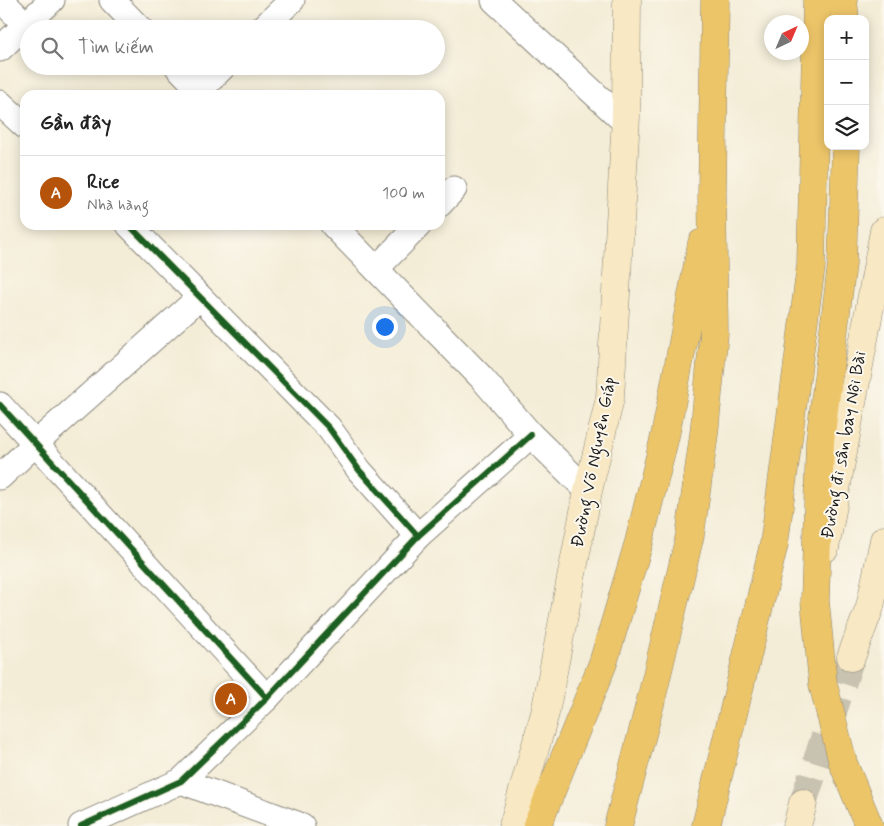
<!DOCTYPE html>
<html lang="vi">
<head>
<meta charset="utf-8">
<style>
	:root { --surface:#fff; --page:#f6f6f6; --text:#222; --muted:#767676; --line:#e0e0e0; --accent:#b45309 }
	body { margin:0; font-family:Mynerve,sans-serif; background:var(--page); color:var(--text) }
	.controls { position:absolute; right:15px; top:15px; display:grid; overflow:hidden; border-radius:10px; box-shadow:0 2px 12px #0003 }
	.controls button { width:45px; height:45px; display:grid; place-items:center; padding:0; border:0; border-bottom:1px solid var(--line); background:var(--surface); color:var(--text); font:25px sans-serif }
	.compass { position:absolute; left:764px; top:15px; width:45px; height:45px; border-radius:50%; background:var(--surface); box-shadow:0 2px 12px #0003; rotate:44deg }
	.you { position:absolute; left:384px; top:326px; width:18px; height:18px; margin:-12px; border:4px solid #fff; border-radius:50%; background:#1a73e8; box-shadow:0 0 0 8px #1a73e833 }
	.badge { display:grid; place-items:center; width:32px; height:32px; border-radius:50%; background:var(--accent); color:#fff; font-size:16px; font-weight:700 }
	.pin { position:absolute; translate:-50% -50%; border:2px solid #fff; box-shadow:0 1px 5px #0006 }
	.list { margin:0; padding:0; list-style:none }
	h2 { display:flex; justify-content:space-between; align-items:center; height:65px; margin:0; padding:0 20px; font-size:21px }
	h2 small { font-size:16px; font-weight:400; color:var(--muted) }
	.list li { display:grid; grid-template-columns:32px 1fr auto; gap:15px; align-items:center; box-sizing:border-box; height:75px; padding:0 20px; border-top:1px solid var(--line) }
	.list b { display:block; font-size:19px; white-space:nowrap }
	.list p { margin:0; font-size:16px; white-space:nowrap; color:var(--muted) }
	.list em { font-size:16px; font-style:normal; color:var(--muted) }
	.icon { flex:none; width:28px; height:28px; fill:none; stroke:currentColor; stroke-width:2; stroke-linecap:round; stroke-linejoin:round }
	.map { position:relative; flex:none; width:884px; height:826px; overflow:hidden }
	.search { position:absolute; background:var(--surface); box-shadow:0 2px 12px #0003; left:20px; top:20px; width:425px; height:55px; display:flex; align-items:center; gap:12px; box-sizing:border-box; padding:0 18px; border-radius:28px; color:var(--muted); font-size:19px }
	.panel { position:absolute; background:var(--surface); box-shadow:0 2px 12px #0003; left:20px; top:90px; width:425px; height:140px; border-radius:15px }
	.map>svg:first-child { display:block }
</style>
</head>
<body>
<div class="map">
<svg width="884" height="826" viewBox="0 0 884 826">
	<rect width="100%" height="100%" fill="#fbf7ec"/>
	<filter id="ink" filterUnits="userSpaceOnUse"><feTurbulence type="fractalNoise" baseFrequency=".02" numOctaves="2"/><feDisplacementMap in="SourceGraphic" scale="10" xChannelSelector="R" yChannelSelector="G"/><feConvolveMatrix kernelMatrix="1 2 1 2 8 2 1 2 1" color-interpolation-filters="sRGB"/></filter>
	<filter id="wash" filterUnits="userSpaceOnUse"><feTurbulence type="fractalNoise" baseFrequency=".0096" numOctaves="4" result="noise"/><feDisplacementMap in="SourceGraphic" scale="20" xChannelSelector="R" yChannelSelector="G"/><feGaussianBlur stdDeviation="1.12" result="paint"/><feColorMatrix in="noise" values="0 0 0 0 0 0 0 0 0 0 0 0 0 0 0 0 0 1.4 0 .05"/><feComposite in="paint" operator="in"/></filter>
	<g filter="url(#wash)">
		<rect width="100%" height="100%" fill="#f3ecd6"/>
	</g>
	<g filter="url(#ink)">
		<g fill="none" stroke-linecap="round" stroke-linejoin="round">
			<!-- secondary-tunnel -->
			<polyline stroke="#c8c2b1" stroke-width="28" stroke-dasharray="28 14" stroke-linecap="butt" points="803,803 851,657"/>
			<!-- street casing -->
			<g stroke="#888479" stroke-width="27">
				<g id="street">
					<polyline points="1,0 26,25"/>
					<polyline points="112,0 140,29"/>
					<polyline points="494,0 626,123"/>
					<polyline points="262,29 292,0"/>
					<polyline points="0,49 52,0"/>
					<polyline points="177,66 205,95"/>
					<polyline points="200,90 224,66"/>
					<polyline points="0,103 25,126"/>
					<polyline points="440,204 454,189"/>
					<polyline points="129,225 329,428 359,470 418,536"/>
					<polyline points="333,225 481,377 531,435 588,491"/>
					<polyline points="376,269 419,225"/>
					<polyline points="0,405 267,698"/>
					<polyline points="0,477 35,444 200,297"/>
					<polyline points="181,781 302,826"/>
					<polyline points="81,826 181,781 267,698 418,536 531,435"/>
				</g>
			</g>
			<!-- secondary casing -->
			<g stroke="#888479" stroke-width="29">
				<g id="secondary">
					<polyline points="825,548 884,231"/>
					<polyline points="851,657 870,607 884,540"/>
					<polyline points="513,826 545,713 588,491 610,398 626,117 627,0"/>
					<polyline points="797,826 803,803"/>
				</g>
			</g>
			<!-- highway casing -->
			<g stroke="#888479" stroke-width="29">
				<g id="highway">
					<polyline points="843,0 845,19"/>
					<polyline points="846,146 842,264 820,441 815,601 823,684 843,763 869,826"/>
					<polyline points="537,826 603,663 639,542 665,436 702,243"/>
					<polyline points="618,826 651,700 690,535 704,434 714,333 712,193 715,0"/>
					<polyline points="706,826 774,544 811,266 817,0"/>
				</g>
			</g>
			<!-- street -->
			<use href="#street" stroke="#fff" stroke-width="25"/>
			<!-- secondary -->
			<use href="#secondary" stroke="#f8e8c3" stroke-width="28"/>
			<!-- highway -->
			<use href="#highway" stroke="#edc569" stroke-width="28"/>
			<!-- cycleway casing -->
			<g stroke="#fbf7ec" stroke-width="9">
				<g id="cycleway">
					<polyline points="129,225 329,428 359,470 418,536"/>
					<polyline points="0,405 267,698"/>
					<polyline points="81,826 181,781 267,698 418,536 531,435"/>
				</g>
			</g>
			<!-- cycleway -->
			<use href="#cycleway" stroke="#1b5e20" stroke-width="6"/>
		</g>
	</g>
	<g text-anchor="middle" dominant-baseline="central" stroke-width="4" stroke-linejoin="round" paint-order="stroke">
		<!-- street labels -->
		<g font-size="18" fill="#1c1c1c" stroke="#fbf7ec">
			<text transform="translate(844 445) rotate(-80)">Đường đi sân bay Nội Bài</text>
			<text transform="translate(594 462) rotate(-79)">Đường Võ Nguyên Giáp</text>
		</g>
	</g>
</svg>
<div class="controls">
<button>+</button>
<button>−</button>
<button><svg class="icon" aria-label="layers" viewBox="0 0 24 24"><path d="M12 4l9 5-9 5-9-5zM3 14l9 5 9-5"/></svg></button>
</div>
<svg class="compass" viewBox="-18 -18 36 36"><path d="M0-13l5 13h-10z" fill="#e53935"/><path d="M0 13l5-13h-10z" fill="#767676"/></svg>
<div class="you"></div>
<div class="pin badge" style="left:231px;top:699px">A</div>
<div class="search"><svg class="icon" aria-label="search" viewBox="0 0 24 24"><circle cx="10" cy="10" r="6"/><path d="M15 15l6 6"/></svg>Tìm kiếm</div>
<section class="panel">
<h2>Gần đây<small></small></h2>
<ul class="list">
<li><span class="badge">A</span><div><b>Rice</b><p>Nhà hàng</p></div><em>100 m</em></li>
</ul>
</section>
</div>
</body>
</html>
